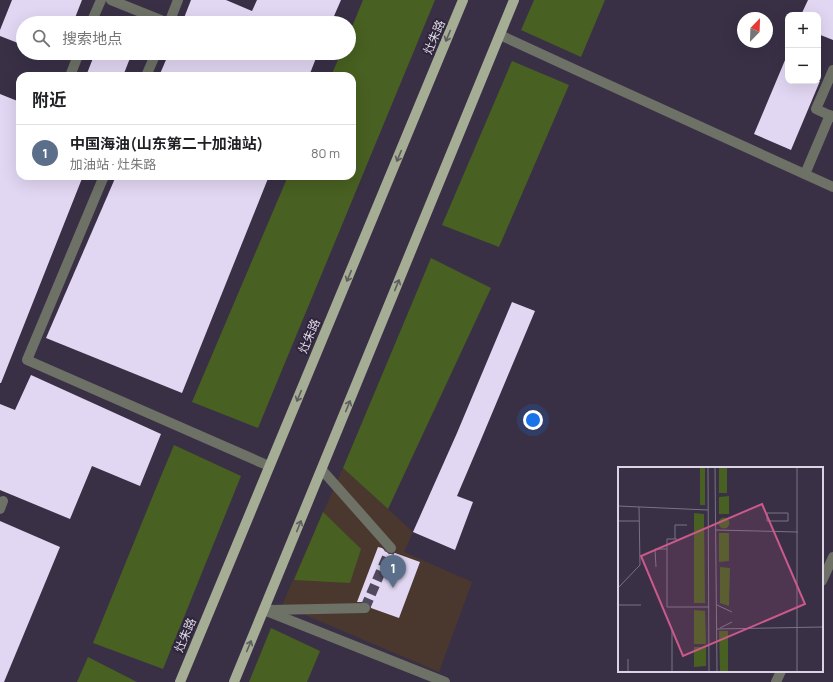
<!DOCTYPE html>
<html lang="zh">
<head>
<meta charset="utf-8">
<style>
	:root { --surface:#fff; --page:#f2f2f2; --text:#202124; --muted:#757577; --line:#e0e0e0; --accent:#2e725c }
	body { margin:0; font-family:Manrope,"Noto Sans SC",sans-serif; background:var(--page); color:var(--text) }
	.controls { position:absolute; right:12px; top:12px; display:grid; overflow:hidden; border-radius:8px; box-shadow:0 4px 16px #0002 }
	.controls button { width:36px; height:36px; display:grid; place-items:center; padding:0; border:0; border-bottom:1px solid var(--line); background:var(--surface); color:var(--text); font:20px sans-serif }
	.compass { position:absolute; left:737px; top:12px; width:36px; height:36px; border-radius:50%; background:var(--surface); box-shadow:0 4px 16px #0002; rotate:23deg }
	.you { position:absolute; left:533px; top:420px; width:14px; height:14px; margin:-10px; border:3px solid #fff; border-radius:50%; background:#1a73e8; box-shadow:0 0 0 6px #1a73e833 }
	.badge { display:grid; place-items:center; width:26px; height:26px; border-radius:50%; background:var(--accent); color:#fff; font-size:13px; font-weight:700 }
	.pin { position:absolute; translate:-50% -33px; filter:drop-shadow(0 1px 2px #0008) }
	.pin::after { content:''; position:absolute; top:21px; width:14px; height:12px; background:inherit; clip-path:polygon(0 0,100% 0,50% 100%) }
	.list { margin:0; padding:0; list-style:none }
	h2 { display:flex; justify-content:space-between; align-items:center; height:52px; margin:0; padding:0 16px; font-size:17px }
	h2 small { font-size:13px; font-weight:400; color:var(--muted) }
	.list li { display:grid; grid-template-columns:26px 1fr auto; gap:12px; align-items:center; box-sizing:border-box; height:56px; padding:0 16px; border-top:1px solid var(--line) }
	.list b { display:block; font-size:15px; white-space:nowrap }
	.list p { margin:0; font-size:13px; white-space:nowrap; color:var(--muted) }
	.list em { font-size:13px; font-style:normal; color:var(--muted) }
	.icon { flex:none; width:22px; height:22px; fill:none; stroke:currentColor; stroke-width:2; stroke-linecap:round; stroke-linejoin:round }
	.map { position:relative; flex:none; width:833px; height:682px; overflow:hidden }
	.search { position:absolute; background:var(--surface); box-shadow:0 4px 16px #0002; left:16px; top:16px; width:340px; height:44px; display:flex; align-items:center; gap:10px; box-sizing:border-box; padding:0 14px; border-radius:22px; color:var(--muted); font-size:15px }
	.panel { position:absolute; background:var(--surface); box-shadow:0 4px 16px #0002; left:16px; top:72px; width:340px; height:108px; border-radius:12px }
	.map>svg:first-child { display:block }
</style>
</head>
<body>
<div class="map">
<svg width="833" height="682" viewBox="0 0 833 682">
	<rect width="100%" height="100%" fill="#393046"/>
	<!-- commercial -->
	<polygon fill="#4a382f" points="343,468 413,532 404,552 472,582 439,672 282,605"/>
	<!-- green -->
	<g fill="#486021">
		<polygon points="363,0 435,0 258,428 192,402 288,176 352,176 352,76 331,76 341,53 349,53 349,34"/>
		<polygon points="534,0 605,0 581,57 521,30"/>
		<polygon points="512,61 569,85 499,247 442,225"/>
		<polygon points="431,258 491,288 388,509 343,468"/>
		<polygon points="174,445 241,476 163,669 93,643 154,493"/>
		<polygon points="323,512 361,549 350,583 294,580"/>
		<polygon points="271,628 320,651 307,682 249,682"/>
		<polygon points="88,657 137,682 77,682"/>
	</g>
	<!-- building -->
	<g fill="#e2d7f3">
		<polygon points="12,0 82,0 73,23 23,23 23,45 0,36 0,30"/>
		<polygon points="191,0 226,0 252,11 257,0 341,0 331,23 182,23"/>
		<polygon points="808,0 833,0 833,40 818,34 818,15 801,15"/>
		<polygon points="95,53 132,53 123,76 86,76"/>
		<polygon points="169,53 318,53 309,76 159,76"/>
		<polygon points="788,53 788,81 820,81 791,150 754,134"/>
		<polygon points="0,94 20,102 20,176 83,176 1,383 0,383"/>
		<polygon points="116,176 269,176 182,393 46,338"/>
		<polygon points="512,302 535,311 480,442 457,496 473,502 455,550 413,532 457,433"/>
		<polygon points="31,375 161,434 140,486 92,466 70,519 0,490 0,404 15,410"/>
		<polygon points="0,521 60,547 4,682 0,682"/>
		<polygon points="378,547 382,548 389,554 392,554 395,553 420,562 399,618 371,608 370,604 368,602 357,602"/>
	</g>
	<g fill="none" stroke-linecap="round" stroke-linejoin="round">
		<!-- minor-tunnel -->
		<polyline stroke="#51495e" stroke-width="10" stroke-dasharray="10 5" stroke-linecap="butt" points="365,608 391,548"/>
		<!-- minor -->
		<g stroke="#6e7166" stroke-width="10">
			<polyline points="111,0 168,23"/>
			<polyline points="91,23 101,0"/>
			<polyline points="169,23 178,0"/>
			<polyline points="500,35 576,70 833,187"/>
			<polyline points="833,70 816,109 833,117"/>
			<polyline points="70,76 79,53"/>
			<polyline points="146,76 156,53"/>
			<polyline points="805,174 830,115"/>
			<polyline points="104,176 27,360 269,466"/>
			<polyline points="322,470 391,548"/>
			<polyline points="0,509 3,501"/>
			<polyline points="822,581 833,557"/>
			<polyline points="264,610 445,682"/>
			<polyline points="270,610 365,608"/>
			<polyline points="776,682 781,671"/>
		</g>
		<!-- major -->
		<g stroke="#a6ad95" stroke-width="10">
			<polyline points="180,682 463,0"/>
			<polyline points="234,682 514,0"/>
		</g>
	</g>
	<!-- one-way arrows -->
	<defs><path id="oneway-shaft" d="M-6 0H5M1.5-3L5.5 0L1.5 3" fill="none" stroke-width="1.6" stroke-linecap="round" stroke-linejoin="round"/></defs>
	<g stroke="#5f5c5f">
		<use href="#oneway-shaft" transform="translate(448 36) rotate(113)"/>
		<use href="#oneway-shaft" transform="translate(399 156) rotate(113)"/>
		<use href="#oneway-shaft" transform="translate(349 276) rotate(113)"/>
		<use href="#oneway-shaft" transform="translate(397 285) rotate(-68)"/>
		<use href="#oneway-shaft" transform="translate(299 396) rotate(113)"/>
		<use href="#oneway-shaft" transform="translate(348 406) rotate(-68)"/>
		<use href="#oneway-shaft" transform="translate(299 526) rotate(-68)"/>
		<use href="#oneway-shaft" transform="translate(249 646) rotate(-67)"/>
	</g>
	<g text-anchor="middle" dominant-baseline="central" stroke-width="4" stroke-linejoin="round" paint-order="stroke">
		<!-- street labels -->
		<g font-size="12" fill="#dbd5e3" stroke="#2f263b">
			<text transform="translate(434 37) rotate(-67)">灶朱路</text>
			<text transform="translate(309 336) rotate(-67)">灶朱路</text>
			<text transform="translate(185 635) rotate(-67)">灶朱路</text>
		</g>
	</g>
	<!-- overview -->
	<g transform="translate(618 467)">
		<rect width="205" height="205" fill="#393046"/>
		<path d="M 82,0 L 87,0 L 87,38 L 82,38 ZM 101,0 L 109,0 L 109,26 L 101,26 ZM 111,29 L 111,47 L 101,47 L 101,30 ZM 76,46 L 86,47 L 87,136 L 76,136 ZM100.5 56a5.5 5.5 0 1 1 11 0a5.5 5.5 0 1 1-11 0ZM 101,66 L 111,66 L 111,94 L 101,95 ZM 102,100 L 112,101 L 111,139 L 102,136 ZM 76,143 L 87,144 L 88,177 L 76,177 ZM 101,164 L 110,164 L 110,205 L 102,205 ZM 76,180 L 88,180 L 88,199 L 76,200 Z" fill="#486021"/>
		<path fill="none" stroke="#7a7285" stroke-width="1" d="M 90,0 L 91,205M 97,0 L 99,205M 179,0 L 179,205M 0,39 L 90,43M 149,46 L 170,46 L 170,54 L 149,54 ZM 0,54 L 21,54M 98,63 L 180,65M 57,72 L 57,58 L 69,58M 59,72 L 49,72 L 49,140 L 91,140M 38,100 L 37,82 L 49,82M 0,121 L 22,98 L 21,40M 0,138 L 23,138M 99,138 L 114,145M 102,161 L 114,155M 99,162 L 205,160M 10,192 L 10,205M 54,205 L 54,162"/>
		<path fill="#cb5a8b" fill-opacity="0.15" stroke="#cb5a8b" stroke-width="2" d="M 144,37 L 187,137 L 65,189 L 23,89 Z"/>
		<rect width="205" height="205" fill="none" stroke="#dbd5e3" stroke-width="2"/>
	</g>
</svg>
<div class="controls">
<button>+</button>
<button>−</button>
</div>
<svg class="compass" viewBox="-18 -18 36 36"><path d="M0-13l5 13h-10z" fill="#e53935"/><path d="M0 13l5-13h-10z" fill="#757577"/></svg>
<div class="you"></div>
<div class="pin badge" style="left:393px;top:588px;background:#5c6f8a">1</div>
<div class="search"><svg class="icon" aria-label="search" viewBox="0 0 24 24"><circle cx="10" cy="10" r="6"/><path d="M15 15l6 6"/></svg>搜索地点</div>
<section class="panel">
<h2>附近<small></small></h2>
<ul class="list">
<li><span class="badge" style="background:#5c6f8a">1</span><div><b>中国海油(山东第二十加油站)</b><p>加油站 · 灶朱路</p></div><em>80 m</em></li>
</ul>
</section>
</div>
</body>
</html>
